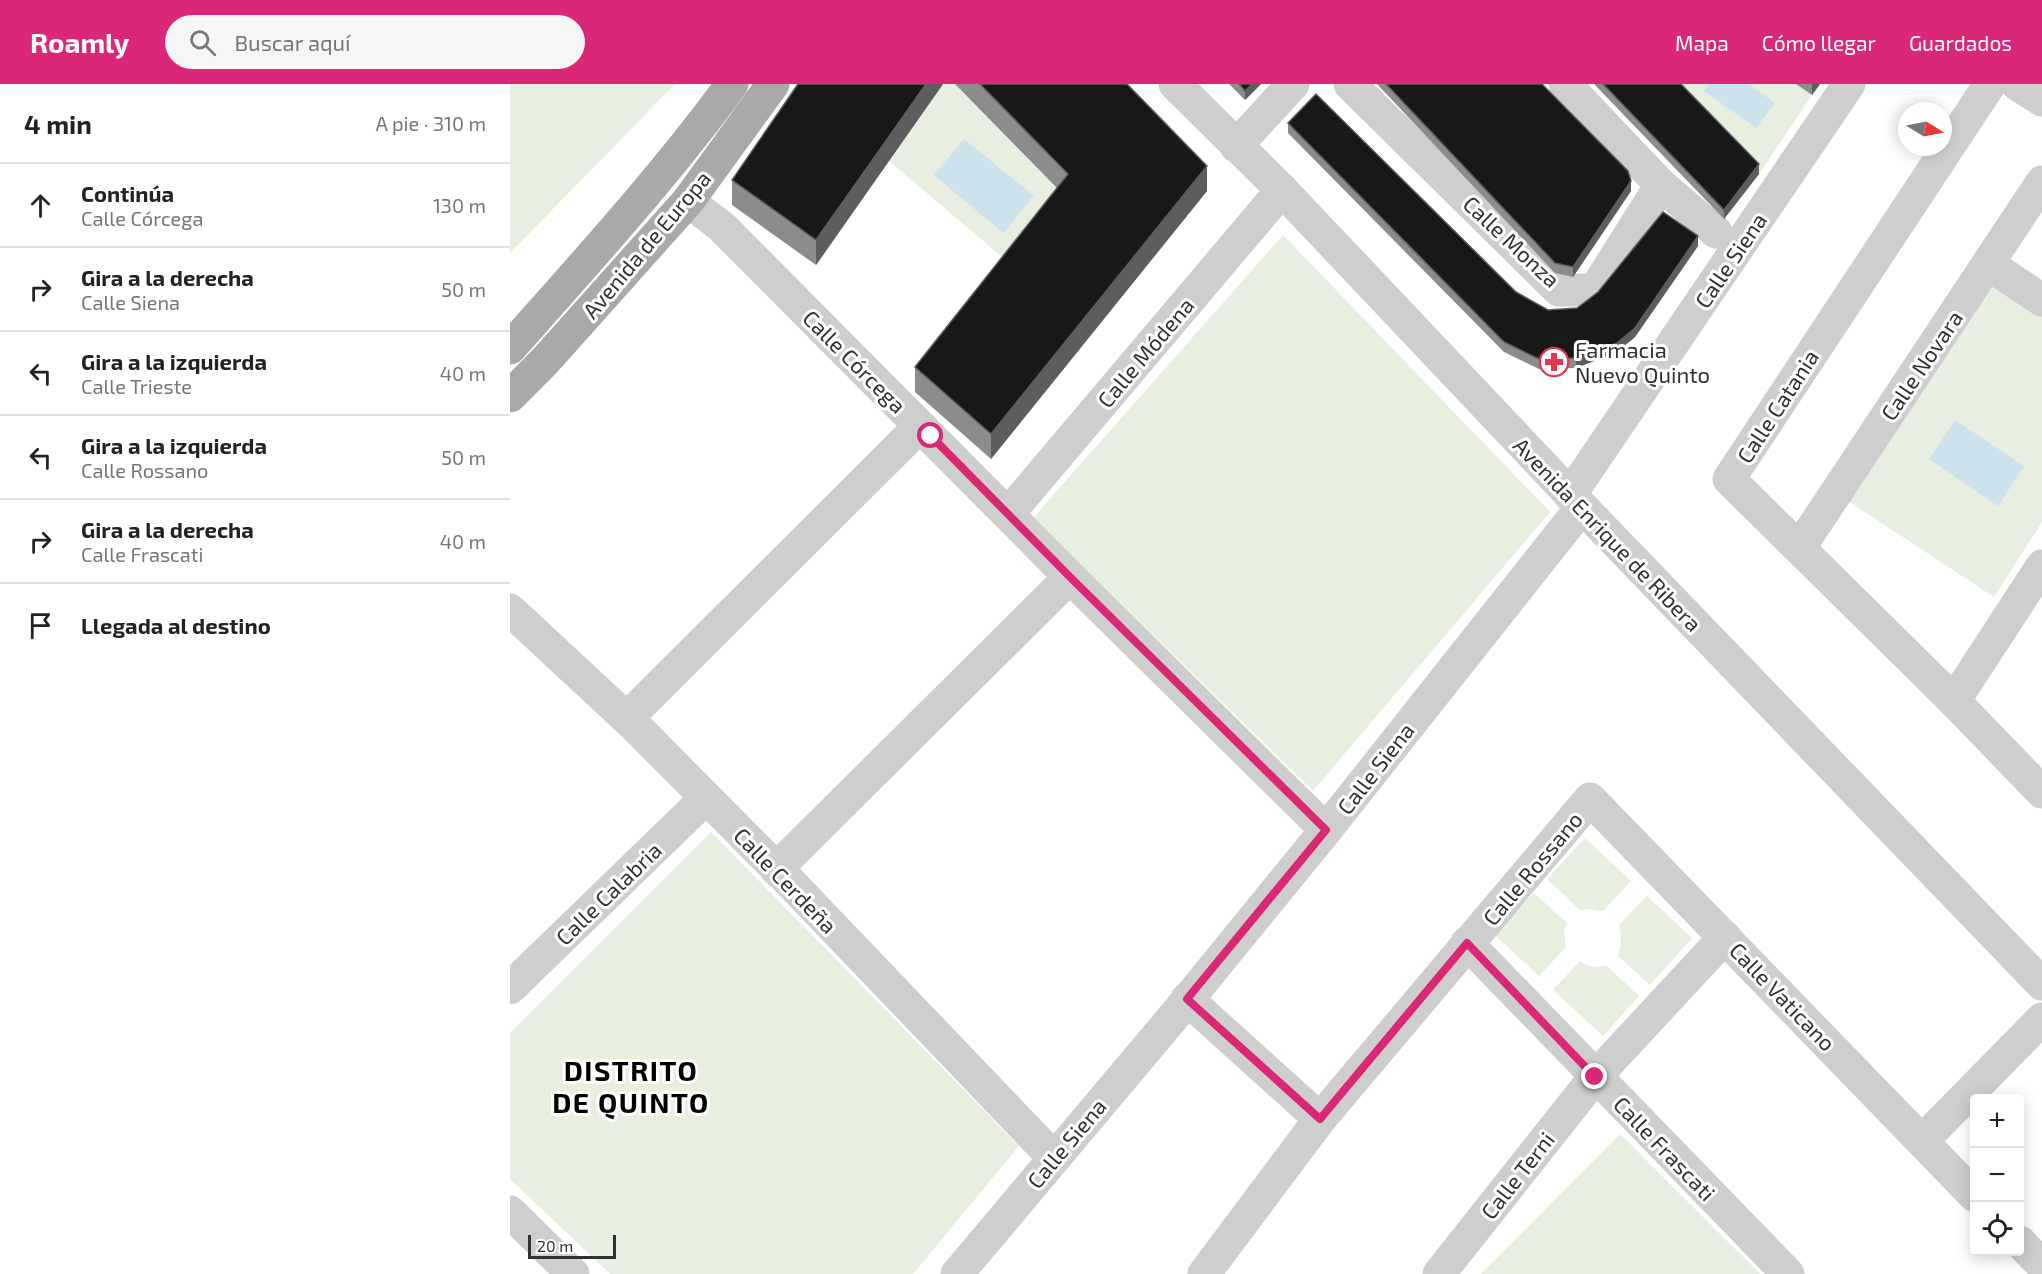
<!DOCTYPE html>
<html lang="es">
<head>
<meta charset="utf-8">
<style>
	:root { --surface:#fff; --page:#f6f6f6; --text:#222; --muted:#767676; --line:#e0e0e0; --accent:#db2777 }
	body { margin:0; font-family:"Exo 2",sans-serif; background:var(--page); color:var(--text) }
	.controls { position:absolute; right:18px; bottom:18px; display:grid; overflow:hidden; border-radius:6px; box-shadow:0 3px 15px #0003 }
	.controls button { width:54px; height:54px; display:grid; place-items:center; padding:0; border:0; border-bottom:2px solid var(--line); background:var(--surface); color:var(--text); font:30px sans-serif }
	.compass { position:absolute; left:1388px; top:18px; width:54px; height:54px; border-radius:50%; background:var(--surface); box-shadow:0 3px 15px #0003; rotate:100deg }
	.scale { position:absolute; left:18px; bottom:15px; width:88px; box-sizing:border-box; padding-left:6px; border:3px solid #313131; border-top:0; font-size:16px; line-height:21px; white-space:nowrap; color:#313131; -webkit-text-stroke:4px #fff; paint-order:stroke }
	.stop { position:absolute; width:18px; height:18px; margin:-14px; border:4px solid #db2777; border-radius:50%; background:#fff }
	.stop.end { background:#db2777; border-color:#fff; box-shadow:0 2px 6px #0008 }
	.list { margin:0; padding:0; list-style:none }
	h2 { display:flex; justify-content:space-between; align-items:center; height:78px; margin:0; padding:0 24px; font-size:26px }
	h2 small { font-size:20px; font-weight:400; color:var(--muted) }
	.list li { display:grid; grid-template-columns:39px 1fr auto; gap:18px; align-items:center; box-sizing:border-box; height:84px; padding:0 24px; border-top:2px solid var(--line) }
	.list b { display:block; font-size:22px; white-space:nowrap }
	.list p { margin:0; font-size:20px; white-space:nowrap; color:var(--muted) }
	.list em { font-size:20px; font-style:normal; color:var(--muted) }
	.icon { flex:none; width:33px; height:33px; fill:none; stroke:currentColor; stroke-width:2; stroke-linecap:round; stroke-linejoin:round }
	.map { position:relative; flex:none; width:1532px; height:1190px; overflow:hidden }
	header { display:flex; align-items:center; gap:36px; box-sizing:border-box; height:84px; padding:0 30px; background:var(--accent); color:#fff }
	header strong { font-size:28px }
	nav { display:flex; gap:33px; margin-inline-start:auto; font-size:21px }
	.search { width:420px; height:54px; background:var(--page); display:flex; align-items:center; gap:15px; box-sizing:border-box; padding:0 21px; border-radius:33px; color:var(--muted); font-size:22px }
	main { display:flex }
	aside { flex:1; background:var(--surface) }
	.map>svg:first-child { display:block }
</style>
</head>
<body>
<header>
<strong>Roamly</strong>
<div class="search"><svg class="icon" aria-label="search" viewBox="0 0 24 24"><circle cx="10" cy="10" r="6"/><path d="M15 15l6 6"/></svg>Buscar aquí</div>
<nav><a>Mapa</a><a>Cómo llegar</a><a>Guardados</a></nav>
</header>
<main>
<aside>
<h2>4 min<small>A pie · 310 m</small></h2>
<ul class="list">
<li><svg class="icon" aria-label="ahead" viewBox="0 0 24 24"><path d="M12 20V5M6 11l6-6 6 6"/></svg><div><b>Continúa</b><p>Calle Córcega</p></div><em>130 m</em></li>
<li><svg class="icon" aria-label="right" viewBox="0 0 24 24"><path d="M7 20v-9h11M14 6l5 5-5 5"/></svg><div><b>Gira a la derecha</b><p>Calle Siena</p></div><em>50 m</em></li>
<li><svg class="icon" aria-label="left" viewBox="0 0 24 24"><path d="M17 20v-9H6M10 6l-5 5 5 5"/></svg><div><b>Gira a la izquierda</b><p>Calle Trieste</p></div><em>40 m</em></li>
<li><svg class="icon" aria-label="left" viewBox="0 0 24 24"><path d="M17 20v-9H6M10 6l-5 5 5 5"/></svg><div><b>Gira a la izquierda</b><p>Calle Rossano</p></div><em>50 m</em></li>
<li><svg class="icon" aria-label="right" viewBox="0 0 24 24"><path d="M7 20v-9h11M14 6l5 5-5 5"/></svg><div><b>Gira a la derecha</b><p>Calle Frascati</p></div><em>40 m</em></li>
<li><svg class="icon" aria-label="arrive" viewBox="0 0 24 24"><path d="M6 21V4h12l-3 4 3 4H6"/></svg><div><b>Llegada al destino</b></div></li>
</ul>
</aside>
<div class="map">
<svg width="1532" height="1190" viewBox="0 0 1532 1190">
	<rect width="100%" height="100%" fill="#fff"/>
	<!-- green -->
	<g fill="#e8eee0">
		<polygon points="0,0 165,0 0,169"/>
		<polygon points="433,0 445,0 558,115 504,183 379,77"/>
		<polygon points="1162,0 1287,0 1302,11 1249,90"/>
		<polygon points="773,151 1040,428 803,707 523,434"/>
		<polygon points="1480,198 1532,232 1532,438 1484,513 1338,417"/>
		<polygon points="201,748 509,1062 403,1190 100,1190 0,1095 0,949"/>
		<polygon points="1075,754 1121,797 1093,827 1078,825 1071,827 1037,795"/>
		<polygon points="1024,809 1057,839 1054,847 1056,863 1029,892 985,851"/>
		<path d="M 1137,812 L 1182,854 L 1140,901 L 1108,872 C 1112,861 1112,853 1109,841 Z"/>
		<path d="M 1070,877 C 1079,884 1085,884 1096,881 L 1129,912 L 1093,952 L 1043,906 Z"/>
		<polygon points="1110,1050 1250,1190 971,1190"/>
	</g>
	<!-- water -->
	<g fill="#cce2ed">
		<polygon points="1199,0 1239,0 1265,19 1246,44 1194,7"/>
		<polygon points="454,55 524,112 493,149 424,91"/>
		<polygon points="1445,336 1514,382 1488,422 1419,375"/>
	</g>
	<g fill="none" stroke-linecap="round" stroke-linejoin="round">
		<!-- minor -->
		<g stroke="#cecece" stroke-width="33">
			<polyline points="665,0 772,106 1072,423 1532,900"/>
			<polyline points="840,0 1049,206 1085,206 1151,101"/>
			<polyline points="1055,0 1151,101 1206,148"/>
			<polyline points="1480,0 1219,395 1444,617 1532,708"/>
			<polyline points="1507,0 1532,16"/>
			<polyline points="726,62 783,0"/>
			<polyline points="178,117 212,143 560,493 816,746"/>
			<polyline points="1478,180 1532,216"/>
			<polyline points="1060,411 1339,0"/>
			<polyline points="498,430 772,106"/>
			<polyline points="1290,463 1532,98"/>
			<polyline points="0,526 127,644 276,794 544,1074"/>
			<polyline points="1444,617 1532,482"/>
			<polyline points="117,634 410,342"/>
			<polyline points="266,785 560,493"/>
			<polyline points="957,859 1278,1190"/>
			<polyline points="0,904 196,714"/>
			<polyline points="677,915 810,1035"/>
			<polyline points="1412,1057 1532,935"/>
			<polyline points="0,1128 63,1190"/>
			<polyline points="1510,1158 1532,1181"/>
			<polyline points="447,1190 670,925 816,746 1072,423"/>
			<polyline points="694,1190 810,1035 1080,715 1464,1111"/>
			<polyline points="929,1190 1085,993 1215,853"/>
		</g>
		<!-- major -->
		<g stroke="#a9a9a9" stroke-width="33">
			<path d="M 0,264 C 76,178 154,93 222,0"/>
			<polyline points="0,312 35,277 178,117 263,0"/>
		</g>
	</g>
	<!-- wall -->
	<g fill="#8c8c8c">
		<polygon points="433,0 306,181 222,121 222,96"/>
		<polygon points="445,0 617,0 697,107 481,375 405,308 405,283 547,104"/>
		<polygon points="719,0 751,0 735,16"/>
		<polygon points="867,0 1032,0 1121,107 1063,193 1045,189"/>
		<polygon points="1084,0 1171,0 1249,90 1214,135"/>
		<polygon points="1286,0 1310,0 1302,11"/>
		<polygon points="778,39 1006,208 1038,226 1067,224 1188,162 1125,253 1107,268 1066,284 1029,285 994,268 778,49"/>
	</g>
	<!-- shaded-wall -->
	<g fill="#5d5d5d">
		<polygon points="416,0 433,0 306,181 306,156"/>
		<polygon points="742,0 751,0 735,16 735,7"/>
		<polygon points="1302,0 1310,0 1302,11"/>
		<polygon points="1249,80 1249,90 1214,135 1214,126"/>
		<polygon points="697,82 697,107 481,375 481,350"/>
		<polygon points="1121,97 1121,107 1063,193 1063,183"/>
		<polygon points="1188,152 1188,162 1125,253 1107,268 1066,284 1066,274"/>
	</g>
	<!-- building -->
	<g fill="#181818" stroke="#5d5d5d" stroke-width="1.5">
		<polygon points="288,0 416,0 306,156 222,96"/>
		<polygon points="470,0 617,0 697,82 481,350 405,283 558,90"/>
		<polygon points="729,0 742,0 735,7"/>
		<polygon points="876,0 1032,0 1118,87 1121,97 1063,183 1045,179"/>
		<polygon points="1093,0 1171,0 1249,80 1214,126"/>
		<polygon points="806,10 1006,208 1038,226 1067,224 1088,208 1153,128 1188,152 1125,244 1107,259 1066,274 1029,275 994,258 778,39"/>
	</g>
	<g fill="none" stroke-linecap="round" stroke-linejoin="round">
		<!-- route -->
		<polyline stroke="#db2777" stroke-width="8" points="421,352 560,493 816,746 677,915 810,1035 957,859 1085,993"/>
	</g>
	<!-- icons -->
	<defs>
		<g id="pharmacy-ring" transform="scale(1.5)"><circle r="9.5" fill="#fff" stroke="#e4374d" stroke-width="1.5"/><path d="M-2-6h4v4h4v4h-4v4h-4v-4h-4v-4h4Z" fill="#e4374d"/></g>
	</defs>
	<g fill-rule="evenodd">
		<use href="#pharmacy-ring" x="1044" y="278"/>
	</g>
	<g text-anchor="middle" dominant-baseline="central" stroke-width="6" stroke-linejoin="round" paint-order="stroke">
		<!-- street labels -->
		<g font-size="22" fill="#313131" stroke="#fff">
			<text transform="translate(1002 157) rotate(43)">Calle Monza</text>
			<text transform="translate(136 160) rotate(-50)">Avenida de Europa</text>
			<text transform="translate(1220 176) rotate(-56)">Calle Siena</text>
			<text transform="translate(635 268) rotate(-50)">Calle Módena</text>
			<text transform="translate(345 277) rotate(45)">Calle Córcega</text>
			<text transform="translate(1411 281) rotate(-56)">Calle Novara</text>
			<text transform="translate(1267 322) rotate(-57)">Calle Catania</text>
			<text transform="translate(1098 450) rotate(46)">Avenida Enrique de Ribera</text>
			<text transform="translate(865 684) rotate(-52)">Calle Siena</text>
			<text transform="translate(1022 784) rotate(-50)">Calle Rossano</text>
			<text transform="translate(276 796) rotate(46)">Calle Cerdeña</text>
			<text transform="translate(98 809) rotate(-44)">Calle Calabria</text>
			<text transform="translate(1273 912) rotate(46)">Calle Vaticano</text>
			<text transform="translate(556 1059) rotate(-50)">Calle Siena</text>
			<text transform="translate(1155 1064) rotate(46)">Calle Frascati</text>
			<text transform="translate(1007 1091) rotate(-52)">Calle Terni</text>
		</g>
		<!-- poi labels -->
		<g font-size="22" fill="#313131" stroke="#fff" text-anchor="start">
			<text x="1065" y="265">Farmacia<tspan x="1065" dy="25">Nuevo Quinto</tspan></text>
		</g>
		<!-- district labels -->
		<g font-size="28" font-weight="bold" letter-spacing="1.5" fill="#000" stroke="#fff">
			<text x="121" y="986">DISTRITO<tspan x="121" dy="32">DE QUINTO</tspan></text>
		</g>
	</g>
</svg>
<div class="controls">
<button>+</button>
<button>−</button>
<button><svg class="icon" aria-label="locate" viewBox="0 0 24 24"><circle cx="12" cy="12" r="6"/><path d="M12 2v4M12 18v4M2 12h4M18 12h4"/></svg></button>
</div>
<svg class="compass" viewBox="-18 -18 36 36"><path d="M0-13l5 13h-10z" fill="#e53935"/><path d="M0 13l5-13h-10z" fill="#767676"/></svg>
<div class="scale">20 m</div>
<div class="stop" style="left:421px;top:352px"></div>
<div class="stop end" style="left:1085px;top:993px"></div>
</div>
</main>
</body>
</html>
